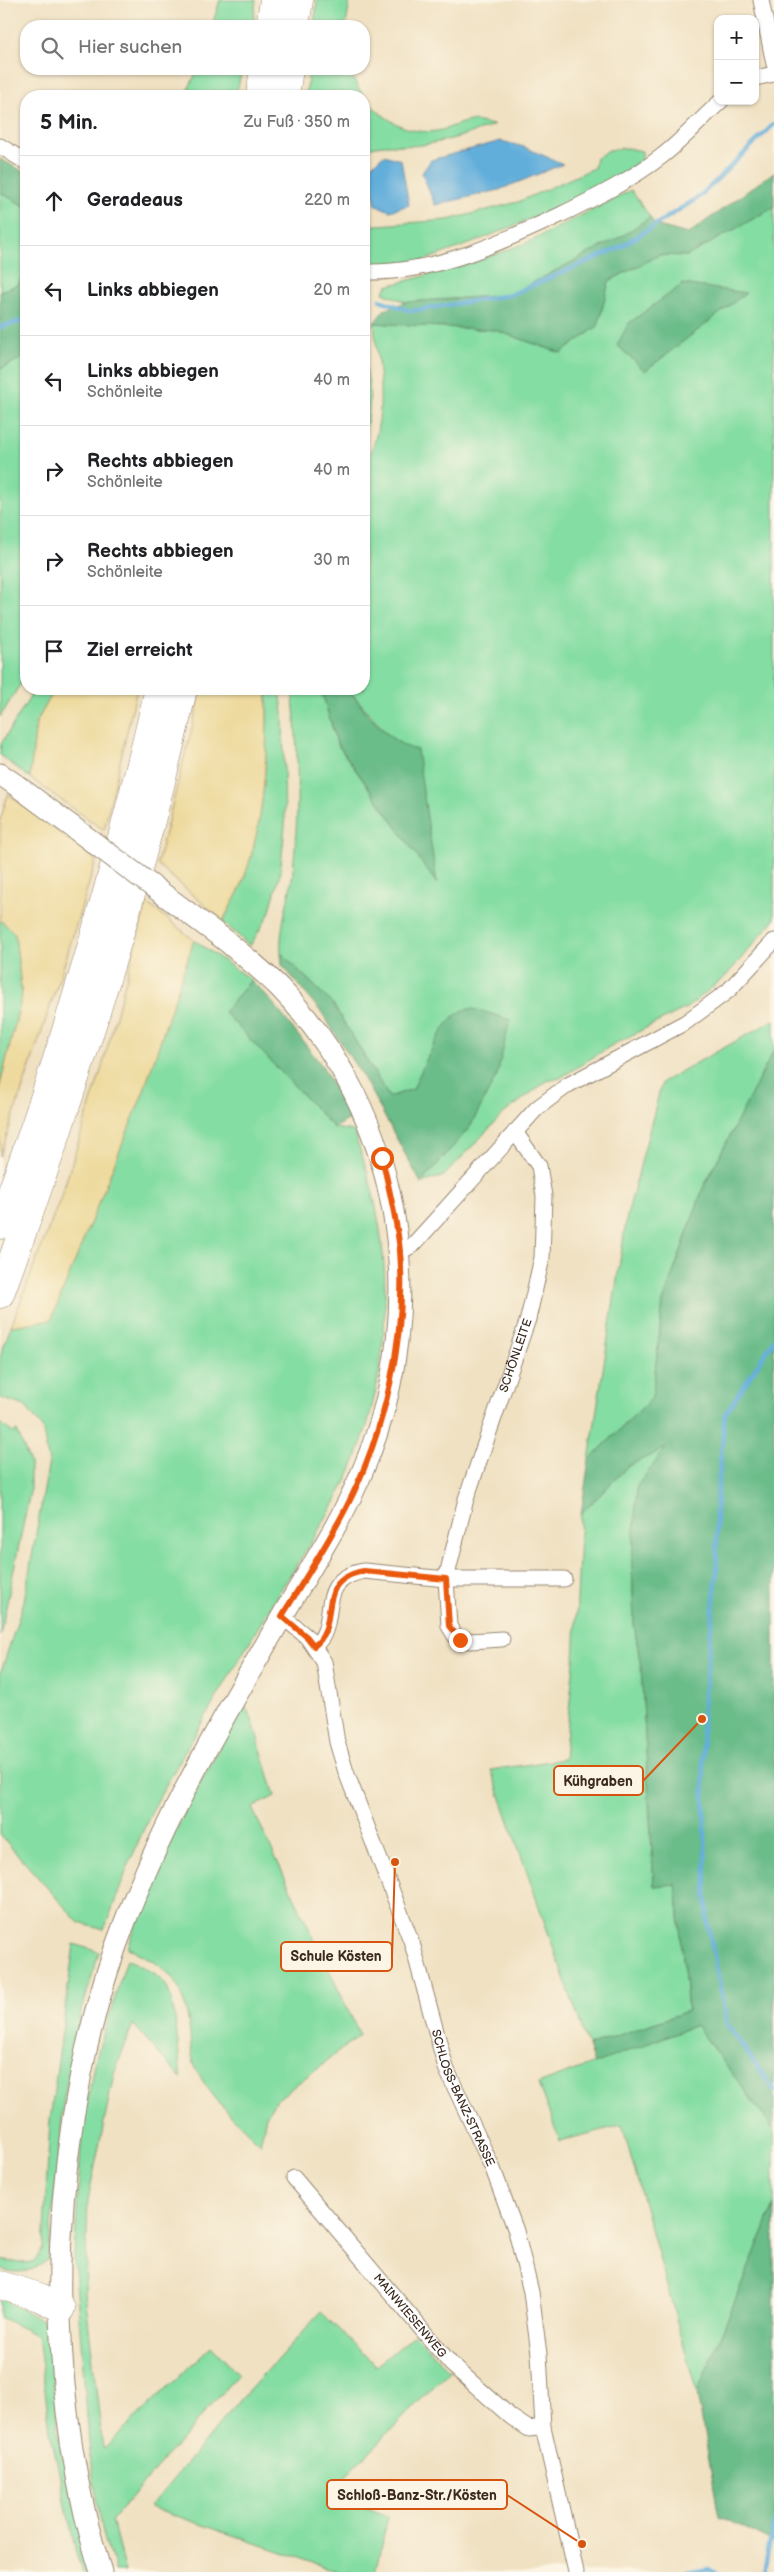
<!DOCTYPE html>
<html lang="de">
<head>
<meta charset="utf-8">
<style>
	:root { --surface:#fff; --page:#f6f6f6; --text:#202124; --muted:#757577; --line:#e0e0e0 }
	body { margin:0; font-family:"Balsamiq Sans",sans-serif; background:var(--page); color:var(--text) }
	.controls { position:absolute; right:15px; top:15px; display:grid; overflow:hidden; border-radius:10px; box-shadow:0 1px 4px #0004 }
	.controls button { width:45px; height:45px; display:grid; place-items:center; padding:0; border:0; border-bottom:1px solid var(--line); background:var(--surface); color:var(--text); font:25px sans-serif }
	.stop { position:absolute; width:15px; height:15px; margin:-11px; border:4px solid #ea580c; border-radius:50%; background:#fff }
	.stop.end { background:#ea580c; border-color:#fff; box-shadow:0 1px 5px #0008 }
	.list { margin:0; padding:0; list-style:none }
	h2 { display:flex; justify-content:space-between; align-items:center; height:65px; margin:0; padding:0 20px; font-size:21px }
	h2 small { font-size:16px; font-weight:400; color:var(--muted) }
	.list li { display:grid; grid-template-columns:32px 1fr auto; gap:15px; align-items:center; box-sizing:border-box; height:90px; padding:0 20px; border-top:1px solid var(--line) }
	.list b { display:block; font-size:19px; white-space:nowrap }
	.list p { margin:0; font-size:16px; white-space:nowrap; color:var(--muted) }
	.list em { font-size:16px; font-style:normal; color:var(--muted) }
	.icon { flex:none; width:28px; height:28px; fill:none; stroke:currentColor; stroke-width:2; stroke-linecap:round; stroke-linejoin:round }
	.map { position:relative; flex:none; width:774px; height:2572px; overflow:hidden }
	.search { position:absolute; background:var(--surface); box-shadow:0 1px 4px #0004; left:20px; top:20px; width:350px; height:55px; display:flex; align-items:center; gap:12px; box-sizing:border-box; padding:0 18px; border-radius:20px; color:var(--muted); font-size:19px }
	.panel { position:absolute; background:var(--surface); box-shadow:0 1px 4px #0004; left:20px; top:90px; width:350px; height:605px; border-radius:20px }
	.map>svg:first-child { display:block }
</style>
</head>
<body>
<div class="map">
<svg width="774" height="2572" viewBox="0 0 774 2572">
	<rect width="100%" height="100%" fill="#fcf5e5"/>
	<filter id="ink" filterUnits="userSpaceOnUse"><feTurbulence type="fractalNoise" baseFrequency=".02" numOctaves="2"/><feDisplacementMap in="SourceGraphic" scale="10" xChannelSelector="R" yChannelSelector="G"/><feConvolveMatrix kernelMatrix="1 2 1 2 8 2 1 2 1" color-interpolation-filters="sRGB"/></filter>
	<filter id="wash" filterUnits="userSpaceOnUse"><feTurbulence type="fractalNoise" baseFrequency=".0096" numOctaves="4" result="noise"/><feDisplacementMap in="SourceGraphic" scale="20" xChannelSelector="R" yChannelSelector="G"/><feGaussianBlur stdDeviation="1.12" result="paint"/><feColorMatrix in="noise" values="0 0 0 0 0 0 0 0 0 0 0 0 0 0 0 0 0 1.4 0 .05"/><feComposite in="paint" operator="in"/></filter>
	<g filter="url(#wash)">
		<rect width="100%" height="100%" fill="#f0e1c2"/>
		<!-- green -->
		<g fill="#84dda3" stroke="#608460">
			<polygon points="220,0 256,0 253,26 212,26"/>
			<polygon points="317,0 350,0 346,26 314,26"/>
			<polygon points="198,69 242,69 236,96 185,96"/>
			<path d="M 309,69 L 350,69 C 360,104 399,137 437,131 C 449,129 460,122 471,121 C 478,121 487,124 494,125 C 470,134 448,141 422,145 C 403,148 380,140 364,151 L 364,96 L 306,96 Z"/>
			<polygon points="627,148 642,151 642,159 627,172 593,193 472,243 422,261 364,265 364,226 448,220 518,202 594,168 596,158 609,150"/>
			<polygon points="631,190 650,217 624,235 509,295 406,302 383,293 387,286 472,263 531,241"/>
			<polygon points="0,192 26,207 26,269 18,285 0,291"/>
			<path d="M 774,207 L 774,920 L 726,976 L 688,1007 L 614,1044 L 560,1078 L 547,1081 L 503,1114 L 444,1176 L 421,1183 L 470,1127 L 497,1075 L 453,1016 L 432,1049 L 413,1089 L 389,1097 L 333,1004 L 281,953 C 279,925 290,899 293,871 C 299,811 299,749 292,689 L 321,689 L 337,744 L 436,882 L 407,748 L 388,735 L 348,689 L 364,689 L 364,468 C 389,421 379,374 374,323 L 495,330 L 561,353 L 598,326 L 609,281 L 659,255 L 687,256 Z"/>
			<polygon points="26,356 26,675 0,717 0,513 2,513 0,511 0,369"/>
			<path d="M 364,361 C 372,391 371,407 364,437 Z"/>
			<polygon points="35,689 55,689 36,723 30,778 0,755 1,744"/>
			<path d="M 267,689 L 280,689 L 283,713 L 285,826 L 280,874 L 269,914 L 250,946 L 223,922 C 229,908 238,895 243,881 C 266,819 267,754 267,689 Z"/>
			<polygon points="0,920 15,933 22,996 0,1086"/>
			<path d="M 194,940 L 251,980 L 225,1012 L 334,1128 L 353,1131 C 396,1238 396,1361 352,1468 C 331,1516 299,1559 272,1604 C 237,1664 200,1724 166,1785 C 140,1830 123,1881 104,1930 L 79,1923 L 0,1835 L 0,1675 L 24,1601 L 49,1462 L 42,1427 L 25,1406 L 0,1398 L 0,1357 L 11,1326 L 51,1319 L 143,1093 Z"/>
			<polygon points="774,1020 774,1050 703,1188 663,1302 652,1398 589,1460 627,1216 662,1082"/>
			<polygon points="0,1423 13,1433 17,1431 30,1463 30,1492 0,1636"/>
			<polygon points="667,1447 632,1563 634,1624 641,1667 654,1886 676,1884 688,2011 588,2046 491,1770 564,1759 574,1662 581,1514 628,1466"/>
			<path d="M 244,1704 L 252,1719 L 275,1796 L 252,1808 L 360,2035 L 275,2101 L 266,2116 L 260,2144 C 238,2122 209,2097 196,2068 C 191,2059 191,2045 190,2034 C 184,1983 174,1970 128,1948 C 156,1862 199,1782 244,1704 Z"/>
			<path d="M 74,1944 L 99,1952 L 79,2020 L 64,2099 L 48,2259 C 34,2272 19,2275 0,2269 L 0,2260 L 21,2263 L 33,2262 L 43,2249 L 50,2120 Z"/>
			<path d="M 127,1959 C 140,1966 155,1972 165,1984 C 176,1999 179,2058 181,2079 L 133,2024 L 114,2074 L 88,2200 L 85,2293 L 103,2449 L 211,2346 L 238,2374 L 112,2520 L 125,2572 L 115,2572 L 103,2534 L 91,2465 L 74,2257 L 82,2132 L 94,2064 Z"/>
			<polygon points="696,2025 774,2130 774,2206 697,2393 622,2125 560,2141 538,2084"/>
			<polygon points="0,2298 42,2320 50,2336 56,2415 64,2467 95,2572 82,2572 76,2553 50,2430 38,2336 0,2317"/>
			<polygon points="321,2312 376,2366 415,2334 449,2371 328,2494 388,2517 375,2572 341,2572 150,2507 232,2409"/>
		</g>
		<!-- forest -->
		<g fill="#6bbc89" stroke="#537354">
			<polygon points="0,159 26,173 26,207 0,192"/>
			<polygon points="774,172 774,207 687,256 659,255 609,281 598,326 561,353 495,330 374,323 384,310 406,302 509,295 624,235 650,217 655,225 688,234"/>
			<polygon points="26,269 26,356 0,369 0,291 18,285"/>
			<polygon points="683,284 746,293 645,371 617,345 629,323"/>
			<path d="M 321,689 L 348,689 C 366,711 388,744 417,750 L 437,884 L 337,743 Z"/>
			<path d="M 281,953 L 333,1004 L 389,1097 L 413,1089 C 422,1070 445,1010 469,1009 C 482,1009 498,1017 510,1020 L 497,1075 L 470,1127 L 421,1183 L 364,1079 L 322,1013 L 282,965 Z"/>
			<polygon points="251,980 272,1002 323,1067 350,1118 334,1128 224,1012"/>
			<polygon points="774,1050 774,2130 696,2025 594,2064 588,2046 688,2011 676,1884 654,1886 641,1667 634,1624 632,1563 637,1486 666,1448 628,1466 581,1514 589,1460 652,1398 663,1302 703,1188"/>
			<polygon points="774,2206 774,2543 719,2516 697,2393"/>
		</g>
		<!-- sand -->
		<g fill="#eeda9e" stroke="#94825e">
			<polygon points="55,689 137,689 104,830 30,778 36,723"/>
			<path d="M 202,689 L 267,689 C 267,754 266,819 243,881 C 238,895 229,908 223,921 L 157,864 Z"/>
			<polygon points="8,794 96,860 62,971 0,1156 0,1086 22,996 15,933 0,920 0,821"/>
			<polygon points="147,903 194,940 143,1093 51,1320 11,1326 62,1194 100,1074"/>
		</g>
		<!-- water -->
		<g fill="#62aedb" stroke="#4e6c7c">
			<polygon points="501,141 524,147 563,164 499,190 435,205 422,173 431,160"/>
			<polygon points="384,155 401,160 409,205 390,211 376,205 368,168"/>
		</g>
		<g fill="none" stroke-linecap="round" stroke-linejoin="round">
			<!-- stream -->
			<g stroke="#62aedb" stroke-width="4.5">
				<polyline points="380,300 411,311 510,295 619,248 699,197 774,124"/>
				<polyline points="0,327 26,320"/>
				<polyline points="774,1340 725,1414 716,1509 717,1570 702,1719 707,1918 727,2024 774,2090"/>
				<polyline points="688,2572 709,2568 715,2572"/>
				<polyline points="764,2572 774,2522"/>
			</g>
		</g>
	</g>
	<g filter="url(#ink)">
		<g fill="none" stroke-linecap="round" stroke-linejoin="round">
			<!-- street casing -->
			<g stroke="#968670" stroke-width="17">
				<g id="street">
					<polyline points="761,0 774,64"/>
					<polyline points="755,78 774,74"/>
					<polyline points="0,146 26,162"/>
					<path d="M 364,272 C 433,274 498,244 560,215 C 595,198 631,180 662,156 C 683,140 701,119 721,101"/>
					<polyline points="400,1252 413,1245 537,1108 568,1085 686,1022 728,991 774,941"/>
					<path id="s1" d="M 282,1616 L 307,1637 L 324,1662 L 337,1742 L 346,1772 L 412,1943 L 446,2068 L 493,2169 L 516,2231 L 531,2292 L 539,2354 L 543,2427 L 576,2572"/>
					<path id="s2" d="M 502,1639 L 470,1641 L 455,1636 L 449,1626 L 446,1579 L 466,1499 L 528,1319 L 542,1258 L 544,1196 L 539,1166 L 515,1132"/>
					<path d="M 314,1646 C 342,1625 312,1580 364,1571 L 446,1579 L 564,1579"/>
					<path id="s3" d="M 294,2178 L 451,2364 L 511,2417 L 529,2429 L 543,2427"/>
				</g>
			</g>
			<!-- secondary casing -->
			<g stroke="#968670" stroke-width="23">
				<g id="secondary">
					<polyline points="0,774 16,785"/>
					<path d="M 101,2572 C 37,2371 49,2115 126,1919 C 167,1814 224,1716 280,1620 C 310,1568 343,1520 365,1465 C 432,1303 402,1113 279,987 C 262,970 243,955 225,940"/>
				</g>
			</g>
			<!-- highway casing -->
			<g stroke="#968670" stroke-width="29">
				<g id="highway">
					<polyline points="270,26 274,0"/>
					<polyline points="295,26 299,0"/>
					<polyline points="260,96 264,69"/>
					<polyline points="285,96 289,69"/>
					<path d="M 0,1225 C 64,1050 117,870 159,689"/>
					<path d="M 0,1294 C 73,1096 137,895 183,689"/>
					<polyline points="0,2285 39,2297 61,2308"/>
				</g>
			</g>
			<!-- street -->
			<use href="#street" stroke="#fff" stroke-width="15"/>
			<!-- secondary -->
			<use href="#secondary" stroke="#fff" stroke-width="21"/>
			<!-- highway -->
			<use href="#highway" stroke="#fff" stroke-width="28"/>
			<!-- secondary-bridge casing -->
			<g stroke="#968670" stroke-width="23" stroke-linecap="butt">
				<polyline id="secondary-bridge" points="16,785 225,940"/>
			</g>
			<!-- secondary-bridge -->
			<use href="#secondary-bridge" stroke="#fff" stroke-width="21"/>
		</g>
	</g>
	<g fill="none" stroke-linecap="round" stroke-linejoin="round" filter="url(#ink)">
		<!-- route -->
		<path stroke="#ea580c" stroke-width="6" d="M 382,1158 C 389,1188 397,1220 400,1251 C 407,1336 385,1432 346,1508 C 327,1545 304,1580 282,1616 L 307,1637 L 314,1646 C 342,1625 312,1580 364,1571 L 446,1579 L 449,1626 L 460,1640"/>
	</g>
	<g text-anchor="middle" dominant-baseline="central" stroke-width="4" stroke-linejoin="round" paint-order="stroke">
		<!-- street labels -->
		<g font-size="12" fill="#3b2a1e" stroke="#fcf5e5">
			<text stroke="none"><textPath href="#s2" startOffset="341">SCHÖNLEITE</textPath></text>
			<text stroke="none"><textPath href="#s1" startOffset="522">SCHLOSS-BANZ-STRASSE</textPath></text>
			<text stroke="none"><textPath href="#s3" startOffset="180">MAINWIESENWEG</textPath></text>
		</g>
	</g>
	<!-- callouts -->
	<path fill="none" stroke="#d7540e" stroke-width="2" d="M702 1719L643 1781M395 1862L392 1956M582 2544L507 2495"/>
	<g fill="#d7540e" stroke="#fcf5e5" stroke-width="2">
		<circle cx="702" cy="1719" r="5"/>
		<circle cx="395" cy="1862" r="5"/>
		<circle cx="582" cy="2544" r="5"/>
	</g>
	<g fill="#fcf5e5" stroke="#d7540e" stroke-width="2">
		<rect x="554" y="1766" width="89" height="29" rx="5"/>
		<rect x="281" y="1942" width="111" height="29" rx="5"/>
		<rect x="327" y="2480" width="180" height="29" rx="5"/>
	</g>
	<g font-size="14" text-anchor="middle" font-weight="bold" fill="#3b2a1e">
		<text x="598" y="1786">Kühgraben</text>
		<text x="336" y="1961">Schule Kösten</text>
		<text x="417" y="2500">Schloß-Banz-Str./Kösten</text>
	</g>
</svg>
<div class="controls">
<button>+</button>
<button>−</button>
</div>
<div class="stop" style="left:382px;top:1158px"></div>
<div class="stop end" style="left:460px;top:1640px"></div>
<div class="search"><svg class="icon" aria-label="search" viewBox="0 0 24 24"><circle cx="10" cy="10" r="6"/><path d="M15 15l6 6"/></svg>Hier suchen</div>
<section class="panel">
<h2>5 Min.<small>Zu Fuß · 350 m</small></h2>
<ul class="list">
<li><svg class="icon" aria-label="ahead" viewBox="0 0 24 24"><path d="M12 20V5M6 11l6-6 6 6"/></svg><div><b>Geradeaus</b></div><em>220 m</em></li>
<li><svg class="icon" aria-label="left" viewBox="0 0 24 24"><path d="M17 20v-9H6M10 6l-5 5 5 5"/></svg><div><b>Links abbiegen</b></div><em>20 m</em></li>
<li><svg class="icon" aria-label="left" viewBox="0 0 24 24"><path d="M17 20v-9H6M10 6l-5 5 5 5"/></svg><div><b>Links abbiegen</b><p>Schönleite</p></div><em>40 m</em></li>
<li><svg class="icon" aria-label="right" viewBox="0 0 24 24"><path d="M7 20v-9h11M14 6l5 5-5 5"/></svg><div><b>Rechts abbiegen</b><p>Schönleite</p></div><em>40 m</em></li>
<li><svg class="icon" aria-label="right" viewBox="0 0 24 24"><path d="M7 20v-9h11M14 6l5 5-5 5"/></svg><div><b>Rechts abbiegen</b><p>Schönleite</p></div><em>30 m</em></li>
<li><svg class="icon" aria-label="arrive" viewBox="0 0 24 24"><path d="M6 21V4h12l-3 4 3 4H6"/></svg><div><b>Ziel erreicht</b></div></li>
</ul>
</section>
</div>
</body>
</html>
